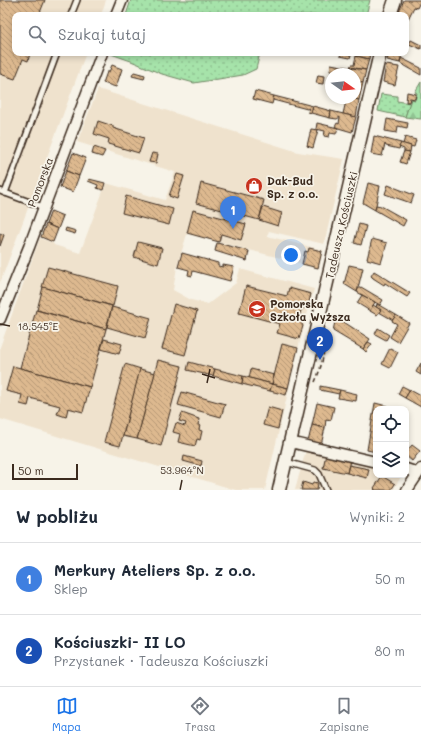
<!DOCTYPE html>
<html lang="pl">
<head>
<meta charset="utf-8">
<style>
	:root { --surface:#fff; --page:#f2f2f3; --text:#1f2937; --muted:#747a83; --line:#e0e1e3; --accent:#1a73e8 }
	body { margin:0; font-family:Mali,sans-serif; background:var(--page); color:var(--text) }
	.controls { position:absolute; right:12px; bottom:12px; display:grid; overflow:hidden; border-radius:8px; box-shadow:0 2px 6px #0003 }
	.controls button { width:36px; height:36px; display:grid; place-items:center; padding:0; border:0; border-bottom:1px solid var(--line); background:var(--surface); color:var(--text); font:20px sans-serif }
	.compass { position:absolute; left:325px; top:68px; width:36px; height:36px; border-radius:50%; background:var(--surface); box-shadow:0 2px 6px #0003; rotate:104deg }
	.scale { position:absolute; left:12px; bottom:10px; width:66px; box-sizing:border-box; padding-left:4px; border:2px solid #3b2a1e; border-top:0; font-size:11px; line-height:14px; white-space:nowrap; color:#3b2a1e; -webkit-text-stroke:3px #f7f3e8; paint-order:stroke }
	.you { position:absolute; left:291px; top:255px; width:14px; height:14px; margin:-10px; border:3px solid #fff; border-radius:50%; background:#1a73e8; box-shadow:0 0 0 6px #1a73e833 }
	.badge { display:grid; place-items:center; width:26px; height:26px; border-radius:50%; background:var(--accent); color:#fff; font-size:13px; font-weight:700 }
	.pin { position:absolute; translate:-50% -33px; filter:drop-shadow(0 1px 2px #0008) }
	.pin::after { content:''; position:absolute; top:21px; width:14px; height:12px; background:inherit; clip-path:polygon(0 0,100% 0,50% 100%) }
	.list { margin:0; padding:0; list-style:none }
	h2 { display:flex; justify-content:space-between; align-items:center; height:52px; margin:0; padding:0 16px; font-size:17px }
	h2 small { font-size:13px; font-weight:400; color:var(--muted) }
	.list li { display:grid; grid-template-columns:26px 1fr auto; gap:12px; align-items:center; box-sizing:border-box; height:72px; padding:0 16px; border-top:1px solid var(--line) }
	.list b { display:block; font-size:15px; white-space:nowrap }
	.list p { margin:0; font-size:13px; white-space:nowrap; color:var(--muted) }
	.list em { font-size:13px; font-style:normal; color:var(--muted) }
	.icon { flex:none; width:22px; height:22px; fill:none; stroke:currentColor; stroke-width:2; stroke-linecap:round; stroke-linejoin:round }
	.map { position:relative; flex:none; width:421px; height:490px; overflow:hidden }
	.search { position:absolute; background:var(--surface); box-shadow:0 2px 6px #0003; left:12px; right:12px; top:12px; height:44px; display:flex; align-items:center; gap:10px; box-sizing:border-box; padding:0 14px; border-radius:8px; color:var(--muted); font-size:15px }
	.sheet { height:196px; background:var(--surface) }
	nav { display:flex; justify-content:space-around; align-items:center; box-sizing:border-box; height:56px; border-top:1px solid var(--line); background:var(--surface); font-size:11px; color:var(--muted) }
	nav a { display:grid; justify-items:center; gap:2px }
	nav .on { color:var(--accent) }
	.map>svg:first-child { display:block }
</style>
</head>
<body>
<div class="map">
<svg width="421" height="490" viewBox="0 0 421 490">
	<defs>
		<pattern id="grass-dots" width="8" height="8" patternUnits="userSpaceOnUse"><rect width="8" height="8" fill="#a6e3aa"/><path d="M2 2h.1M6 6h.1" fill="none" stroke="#90c392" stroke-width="1.8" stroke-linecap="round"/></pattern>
		<pattern id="forest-firs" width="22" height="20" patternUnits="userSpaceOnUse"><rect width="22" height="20" fill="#a6e3aa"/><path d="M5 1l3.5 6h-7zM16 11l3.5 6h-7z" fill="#90c392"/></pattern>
		<pattern id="building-back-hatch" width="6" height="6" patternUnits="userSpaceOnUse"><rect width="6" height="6" fill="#ddb98f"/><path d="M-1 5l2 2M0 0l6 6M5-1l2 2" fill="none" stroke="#b49774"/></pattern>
	</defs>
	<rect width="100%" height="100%" fill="#f7f3e8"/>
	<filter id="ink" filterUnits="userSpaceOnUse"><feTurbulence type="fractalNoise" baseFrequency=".025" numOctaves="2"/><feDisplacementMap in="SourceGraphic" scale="8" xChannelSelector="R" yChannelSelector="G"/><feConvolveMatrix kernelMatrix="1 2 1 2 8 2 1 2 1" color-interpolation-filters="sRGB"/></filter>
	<g filter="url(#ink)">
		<!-- built -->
		<g fill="#efe2cd">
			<polygon points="0,0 106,0 101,15 15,15 15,53 86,53 0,283"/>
			<polygon points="98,89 298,152 344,159 324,244 269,231 267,236 323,250 319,268 187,234 177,267 173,290 191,300 208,304 236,283 240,269 314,289 300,341 265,490 236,490 0,419 0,347 40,238 53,243 54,245 80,253 106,183 165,200 175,172 77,142"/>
			<polygon points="306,450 376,466 376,475 402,475 393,490 295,490"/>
		</g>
		<!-- grass -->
		<g fill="url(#grass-dots)" stroke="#708664">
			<polygon points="131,0 370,0 366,15 126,15"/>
			<polygon points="111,53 260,53 256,69 243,75 194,83 162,74 131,61 111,54"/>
			<polygon points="381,94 397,96 397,101 410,103 405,117 378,111"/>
		</g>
		<!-- forest -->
		<polygon fill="url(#forest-firs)" stroke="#708664" points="421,82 421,119 405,117 411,99 415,100 417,93 415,92"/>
		<!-- building -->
		<g fill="url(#building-back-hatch)" stroke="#3b2a1e">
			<polygon points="0,0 45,0 39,15 15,15 15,53 30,53 28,61 23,59 15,79 0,74"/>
			<polygon points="404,0 421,0 417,8 414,7 408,19 406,18 406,15 398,14"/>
			<polygon points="411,40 421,45 421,49 409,44"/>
			<polygon points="341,53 351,55 350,58 340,56"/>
			<polygon points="357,53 370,53 369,59 356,56"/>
			<polygon points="389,53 402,53 400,63 387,60"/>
			<polygon points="356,56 369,59 366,70 350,67 351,65 354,65"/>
			<polygon points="401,58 421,68 421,75 400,63"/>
			<polygon points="331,64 352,68 351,72 347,74 330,71"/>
			<polygon points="112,65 122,69 116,87 103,83 107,72 109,72"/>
			<polygon points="386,65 399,67 395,85 383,82"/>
			<polygon points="352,68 366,70 363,83 355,81 355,74 351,74"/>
			<polygon points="134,72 145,75 144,79 132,76"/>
			<polygon points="318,75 324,76 323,84 316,83"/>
			<polygon points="355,81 363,83 359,100 351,98 355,98"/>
			<polygon points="255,91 274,96 272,104 253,99"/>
			<polygon points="407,92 416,94 415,99 410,98 409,102 406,102"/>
			<polygon points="274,96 313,106 311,113 308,112 309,108 307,109 273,100"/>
			<polygon points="337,98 351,98 359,100 356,117 343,114 346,101 337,99"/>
			<polygon points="313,106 331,111 330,118 311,113"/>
			<polygon points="331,111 356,117 352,132 335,127 337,123 339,124 340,117 337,119 330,118"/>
			<polygon points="387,119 408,123 407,128 398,126 397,133 385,131"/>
			<polygon points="98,121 113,126 113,128 144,138 139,153 108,144 109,139 94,134"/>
			<polygon points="317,123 338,128 336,134 330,133 329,137 324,136 325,131 316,129"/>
			<polygon points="311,129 318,130 313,148 307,146"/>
			<polygon points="374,136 401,143 399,149 386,146 385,144 382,156 371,154"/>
			<polygon points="405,137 416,140 414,147 403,144"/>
			<polygon points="401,143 411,146 410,152 404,151 404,149 399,147"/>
			<polygon points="94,147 105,151 102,157 92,154"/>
			<polygon points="404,151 410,152 406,164 400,162"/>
			<polygon points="73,153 86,158 79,176 66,171"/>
			<polygon points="152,153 158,154 156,163 149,162"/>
			<polygon points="66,171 79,176 73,192 60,187"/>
			<polygon points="177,174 184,176 177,199 169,196"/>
			<polygon points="89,179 105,183 103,190 97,188 98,185 88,181"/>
			<polygon points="201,183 264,200 259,220 196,203"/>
			<polygon points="368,183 380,186 375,210 363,203"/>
			<polygon points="388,185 414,195 411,203 385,194"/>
			<polygon points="126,196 173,209 169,225 122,213"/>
			<polygon points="376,205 381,206 406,220 403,226 375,210"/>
			<polygon points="263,207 282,213 278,226 259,220"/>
			<polygon points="193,210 246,224 241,240 221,234 219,242 187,233"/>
			<polygon points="51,211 63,216 58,229 46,224"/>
			<polygon points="46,224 58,229 53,242 41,237"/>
			<polygon points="359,224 366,226 361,245 354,243"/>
			<polygon points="66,228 76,231 75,234 65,231"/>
			<polygon points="0,233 4,235 0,246"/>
			<polygon points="372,239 387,243 381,263 367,259"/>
			<polygon points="138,242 162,248 158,264 134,257"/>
			<polygon points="217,243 249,251 247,261 215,251"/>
			<polygon points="309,248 322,251 318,268 302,264 305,251 308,252"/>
			<polygon points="182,253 218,263 218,266 223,267 223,265 234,267 230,281 193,271 192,276 188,275 189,270 178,267"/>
			<polygon points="349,265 363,268 357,292 344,284"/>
			<polygon points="48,267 118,286 113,306 42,287"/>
			<polygon points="374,271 410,293 407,297 385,283 384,285 373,278 371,276"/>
			<polygon points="246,286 287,296 289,288 311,294 308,306 301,310 300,315 299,319 303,326 299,339 277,333 280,324 239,313"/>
			<polygon points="43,287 112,306 106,329 37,310"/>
			<polygon points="361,287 383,300 380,305 357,292 358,289"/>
			<polygon points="362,295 375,302 370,311 357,303"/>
			<polygon points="174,304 197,311 185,355 162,349"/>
			<polygon points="377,304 396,315 393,320 379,312 381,310 376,307"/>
			<polygon points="373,305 381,310 377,315 370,311"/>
			<polygon points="112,307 151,318 145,338 107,327"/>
			<polygon points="36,310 106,329 90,387 20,368"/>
			<polygon points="396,315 409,323 398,342 390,337 397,324 392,321"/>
			<polygon points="336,317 370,339 363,349 333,331"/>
			<polygon points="378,328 389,335 386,340 375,334"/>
			<polygon points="104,339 122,344 119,354 101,349"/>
			<polygon points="368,342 372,344 366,352 363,349"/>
			<polygon points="282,344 298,348 288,388 272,384"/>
			<polygon points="390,348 398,352 390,368 382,364"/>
			<polygon points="158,360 182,366 161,446 137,439"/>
			<polygon points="189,362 215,369 213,376 187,370"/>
			<polygon points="421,363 421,375 416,372"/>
			<polygon points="125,364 141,369 120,446 104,442"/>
			<polygon points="13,366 90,387 83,412 68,408 66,417 57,414 60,406 30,398 28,406 20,404 22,395 6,391"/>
			<polygon points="140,369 155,373 137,439 123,436"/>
			<polygon points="215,369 243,376 242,384 213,376"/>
			<polygon points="251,369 274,375 272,384 249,378"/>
			<polygon points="243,376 272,384 270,391 242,384"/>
			<polygon points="272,384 288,388 286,395 270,391"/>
			<polygon points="320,386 340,390 339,394 320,390"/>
			<polygon points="402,386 410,390 405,398 398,394"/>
			<polygon points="340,390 357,394 356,401 338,398"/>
			<polygon points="410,390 421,396 421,407 405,398"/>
			<polygon points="182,392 225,404 221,417 178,405"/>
			<polygon points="317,403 334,407 331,420 326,419 325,428 312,425"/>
			<polygon points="375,403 387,406 387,407 390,409 376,409 376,452 367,450"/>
			<polygon points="268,407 282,411 278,429 263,425"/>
			<polygon points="182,413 199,419 198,425 200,425 199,430 202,431 200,440 197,439 195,446 178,442 180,434 173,432 176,423 185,426 186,423 179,421"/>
			<polygon points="312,425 325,428 321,445 308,442"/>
			<polygon points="412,445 420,451 412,461 406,456 406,452"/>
			<polygon points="326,454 350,460 347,473 323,468"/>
			<polygon points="184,456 202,461 201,466 183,461"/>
			<polygon points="349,465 369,469 367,478 347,473"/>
			<polygon points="382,476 395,484 391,490 374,490 375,489 374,488"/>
			<polygon points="303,482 312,485 313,482 318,483 317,490 301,490"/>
		</g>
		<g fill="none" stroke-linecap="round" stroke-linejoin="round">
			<!-- service casing -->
			<g stroke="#3b2a1e" stroke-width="8">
				<g id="service">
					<polyline points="71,15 77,0"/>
					<polyline points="0,191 43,207"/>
					<polyline points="5,193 57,53"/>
					<polyline points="286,462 315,470 319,474 326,490"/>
				</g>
			</g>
			<!-- minor casing -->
			<g stroke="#3b2a1e" stroke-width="13">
				<g id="minor">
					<polyline points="116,15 122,0"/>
					<polyline points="0,319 29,247 102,53"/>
					<polyline points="290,442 376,462"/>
					<polyline points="406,469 412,471 417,474"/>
					<polyline points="407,490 421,469"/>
				</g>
			</g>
			<!-- tertiary casing -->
			<g stroke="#3b2a1e" stroke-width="15">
				<g id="tertiary">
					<polyline points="390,15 395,0"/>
					<polyline points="279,490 380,53"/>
				</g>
			</g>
			<!-- path -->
			<path stroke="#3b2a1e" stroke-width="1.5" stroke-dasharray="4 3" stroke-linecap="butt" d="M 315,382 C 320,370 324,359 324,345"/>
			<!-- service -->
			<use href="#service" stroke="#f7f3e8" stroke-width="5"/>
			<!-- minor -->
			<use href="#minor" stroke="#f7f3e8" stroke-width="10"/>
			<!-- tertiary -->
			<use href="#tertiary" stroke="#f7f3e8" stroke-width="12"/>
		</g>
	</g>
	<!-- ticks -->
	<path fill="none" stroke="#3b2a1e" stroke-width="1.5" d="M 0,324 L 10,326M 202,374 L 215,378M 207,383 L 210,369M 180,490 L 182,480"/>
	<!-- icons -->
	<defs>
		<g id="shop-disc" transform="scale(0.9)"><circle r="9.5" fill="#c8321e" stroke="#f7f3e8"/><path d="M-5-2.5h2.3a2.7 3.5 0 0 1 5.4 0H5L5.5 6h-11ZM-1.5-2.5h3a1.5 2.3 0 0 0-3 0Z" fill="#fff"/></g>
		<g id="university-disc" transform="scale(0.9)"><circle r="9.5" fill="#c8321e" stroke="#f7f3e8"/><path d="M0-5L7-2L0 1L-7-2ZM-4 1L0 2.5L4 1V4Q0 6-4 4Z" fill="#fff"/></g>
	</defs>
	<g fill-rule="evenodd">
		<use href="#shop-disc" x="254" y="186"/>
		<use href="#university-disc" x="257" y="309"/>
	</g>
	<g text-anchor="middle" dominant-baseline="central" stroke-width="3.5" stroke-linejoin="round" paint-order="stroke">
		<!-- poi labels -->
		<g font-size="11" font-weight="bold" fill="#3b2a1e" stroke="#f7f3e8" text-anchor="start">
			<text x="267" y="180">Dak-Bud<tspan x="267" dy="13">Sp. z o.o.</tspan></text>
			<text x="270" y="303">Pomorska<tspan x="270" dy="13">Szkoła Wyższa</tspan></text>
		</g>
		<!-- street labels -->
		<g font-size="11" fill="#3b2a1e" stroke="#f7f3e8">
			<text transform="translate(40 182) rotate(-69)">Pomorska</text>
			<text transform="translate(341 225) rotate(-77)">Tadeusza Kościuszki</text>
		</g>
	</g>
	<g font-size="10" text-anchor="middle" fill="#3b2a1e" stroke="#f7f3e8" stroke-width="3.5" stroke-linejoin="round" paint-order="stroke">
		<text x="38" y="330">18.545°E</text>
		<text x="182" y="474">53.964°N</text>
	</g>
</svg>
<div class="controls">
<button><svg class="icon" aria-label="locate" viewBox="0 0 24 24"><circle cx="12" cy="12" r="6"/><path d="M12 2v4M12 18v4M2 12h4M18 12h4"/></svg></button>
<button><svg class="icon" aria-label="layers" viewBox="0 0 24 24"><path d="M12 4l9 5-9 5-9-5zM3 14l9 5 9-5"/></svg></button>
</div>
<svg class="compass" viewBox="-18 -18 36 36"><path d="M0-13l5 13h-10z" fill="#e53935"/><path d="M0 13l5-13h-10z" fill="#747a83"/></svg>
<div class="scale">50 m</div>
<div class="you"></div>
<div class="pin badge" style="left:233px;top:229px;background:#3f7fe0">1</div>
<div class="pin badge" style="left:320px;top:360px;background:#1a4fb4">2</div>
<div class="search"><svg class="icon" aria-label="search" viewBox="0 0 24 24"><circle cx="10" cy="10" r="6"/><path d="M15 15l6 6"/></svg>Szukaj tutaj</div>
</div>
<section class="sheet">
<h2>W pobliżu<small>Wyniki: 2</small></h2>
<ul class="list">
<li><span class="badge" style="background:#3f7fe0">1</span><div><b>Merkury Ateliers Sp. z o.o.</b><p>Sklep</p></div><em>50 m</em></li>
<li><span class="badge" style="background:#1a4fb4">2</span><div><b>Kościuszki- II LO</b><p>Przystanek · Tadeusza Kościuszki</p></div><em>80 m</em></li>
</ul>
</section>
<nav>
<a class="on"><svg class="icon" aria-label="map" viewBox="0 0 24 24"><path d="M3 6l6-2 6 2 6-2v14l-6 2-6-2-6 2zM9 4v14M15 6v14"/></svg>Mapa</a>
<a><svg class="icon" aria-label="directions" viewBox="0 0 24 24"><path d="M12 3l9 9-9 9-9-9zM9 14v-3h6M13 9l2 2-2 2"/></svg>Trasa</a>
<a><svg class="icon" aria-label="saved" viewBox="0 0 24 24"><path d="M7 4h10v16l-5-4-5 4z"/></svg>Zapisane</a>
</nav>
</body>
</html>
